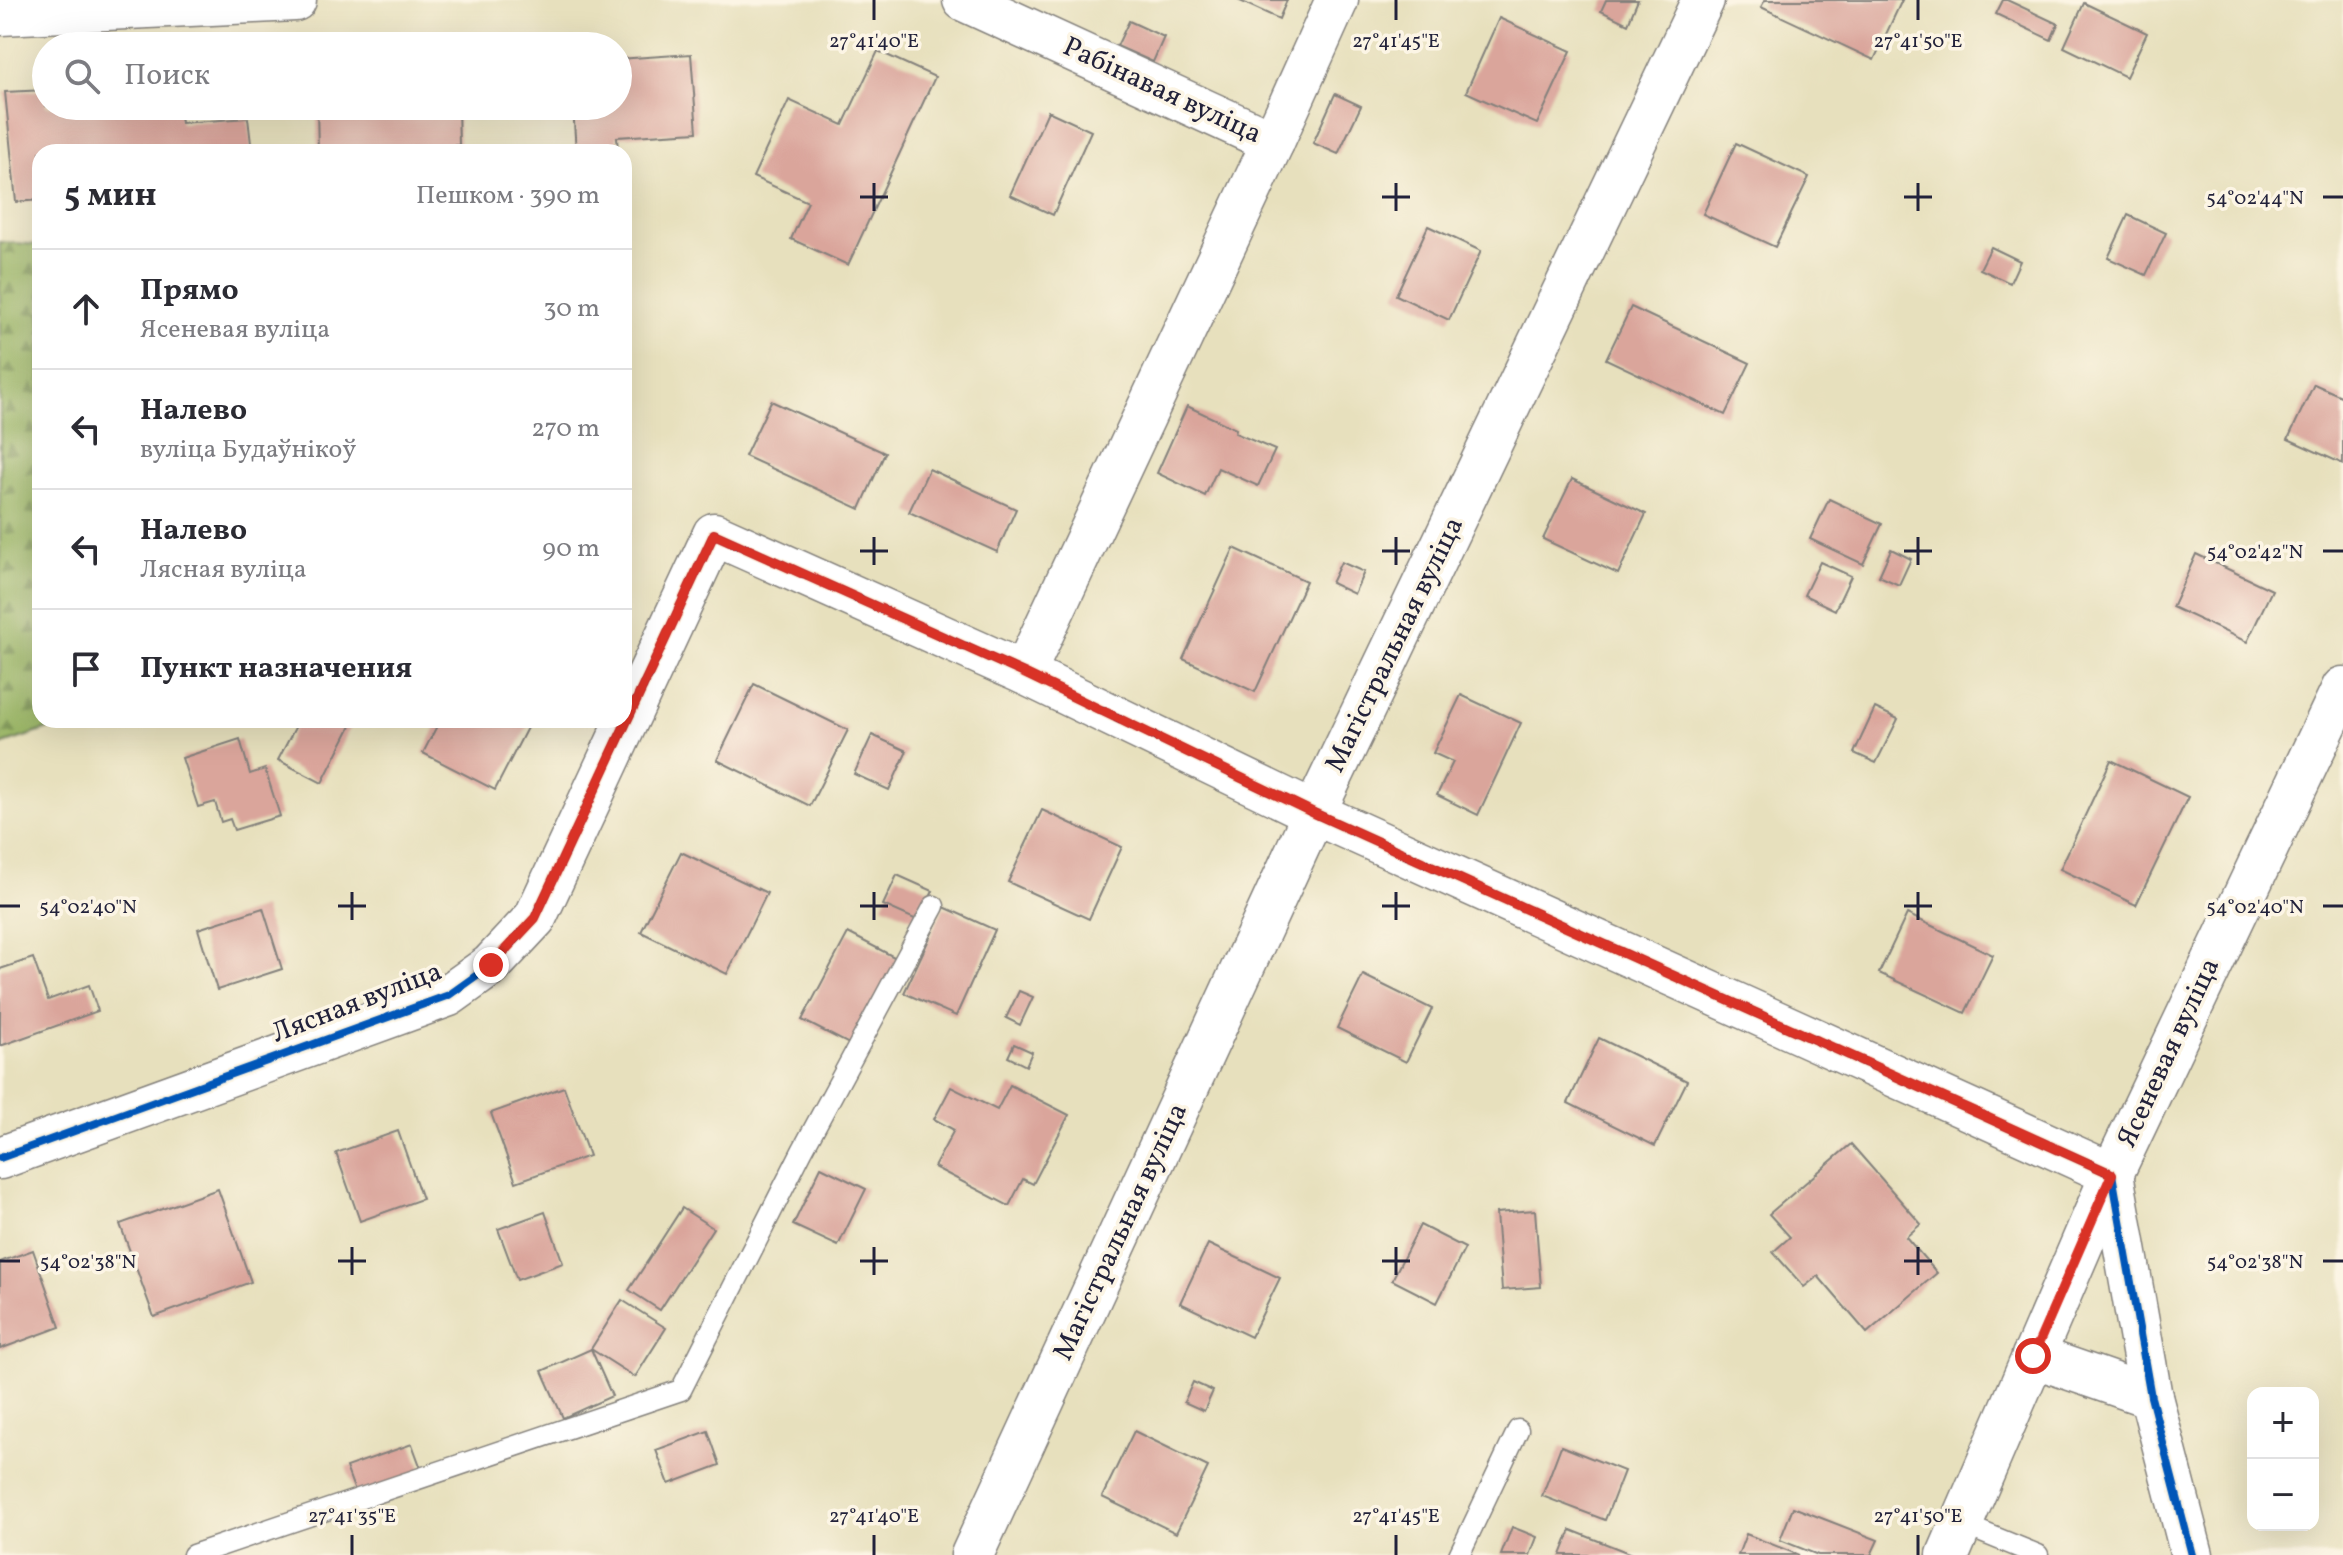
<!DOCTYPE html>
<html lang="ru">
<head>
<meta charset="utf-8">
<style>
	:root { --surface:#fff; --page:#f7f7f7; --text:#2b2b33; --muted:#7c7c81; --line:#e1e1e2 }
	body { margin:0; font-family:Vollkorn,serif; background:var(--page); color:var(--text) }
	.controls { position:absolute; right:24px; bottom:24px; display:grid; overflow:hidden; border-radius:16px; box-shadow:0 8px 32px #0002 }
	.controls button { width:72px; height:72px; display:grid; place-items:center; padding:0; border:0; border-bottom:2px solid var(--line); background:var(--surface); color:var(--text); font:40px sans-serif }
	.stop { position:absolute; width:24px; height:24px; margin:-18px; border:6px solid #d93025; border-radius:50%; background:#fff }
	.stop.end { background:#d93025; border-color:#fff; box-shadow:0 2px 8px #0008 }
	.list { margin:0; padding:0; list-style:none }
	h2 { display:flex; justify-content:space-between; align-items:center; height:104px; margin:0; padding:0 32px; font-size:34px }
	h2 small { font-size:26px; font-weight:400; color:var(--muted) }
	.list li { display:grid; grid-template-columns:52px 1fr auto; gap:24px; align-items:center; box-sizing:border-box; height:120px; padding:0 32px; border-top:2px solid var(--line) }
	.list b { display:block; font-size:30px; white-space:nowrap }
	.list p { margin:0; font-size:26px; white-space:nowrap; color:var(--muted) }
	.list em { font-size:26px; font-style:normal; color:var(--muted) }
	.icon { flex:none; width:44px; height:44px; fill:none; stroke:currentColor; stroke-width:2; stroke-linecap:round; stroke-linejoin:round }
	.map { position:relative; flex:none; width:2343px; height:1555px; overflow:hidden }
	.search { position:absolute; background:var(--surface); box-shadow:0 8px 32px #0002; left:32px; top:32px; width:600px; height:88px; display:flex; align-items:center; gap:20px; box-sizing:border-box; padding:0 28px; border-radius:44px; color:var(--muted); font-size:30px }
	.panel { position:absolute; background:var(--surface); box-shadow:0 8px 32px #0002; left:32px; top:144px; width:600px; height:584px; border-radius:24px }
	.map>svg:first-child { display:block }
</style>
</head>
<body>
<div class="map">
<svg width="2343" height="1555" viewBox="0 0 2343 1555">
	<defs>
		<pattern id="forest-firs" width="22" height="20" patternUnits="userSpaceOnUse" patternTransform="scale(2)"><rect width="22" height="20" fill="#9bb668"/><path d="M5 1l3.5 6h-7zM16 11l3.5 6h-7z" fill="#7e9457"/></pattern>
	</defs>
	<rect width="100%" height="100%" fill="#fcf5e5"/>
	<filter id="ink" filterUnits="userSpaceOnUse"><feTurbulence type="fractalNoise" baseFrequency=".0125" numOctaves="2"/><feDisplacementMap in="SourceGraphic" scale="16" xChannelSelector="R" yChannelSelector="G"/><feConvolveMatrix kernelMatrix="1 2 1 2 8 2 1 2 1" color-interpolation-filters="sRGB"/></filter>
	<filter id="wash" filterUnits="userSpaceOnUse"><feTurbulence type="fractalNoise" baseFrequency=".006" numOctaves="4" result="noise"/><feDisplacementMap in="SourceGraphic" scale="32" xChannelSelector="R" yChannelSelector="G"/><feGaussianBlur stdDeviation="1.8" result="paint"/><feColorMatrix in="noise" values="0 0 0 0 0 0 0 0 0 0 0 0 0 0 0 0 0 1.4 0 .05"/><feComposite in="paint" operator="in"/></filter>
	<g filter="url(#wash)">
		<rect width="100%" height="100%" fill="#e7e0bd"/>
		<!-- forest -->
		<polygon fill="url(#forest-firs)" stroke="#5e6c52" stroke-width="2" points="0,242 40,245 40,720 75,720 0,745"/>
		<g id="blocks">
			<!-- building -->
			<g fill="#daa59b">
				<polygon points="1238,0 1287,0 1279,19"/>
				<polygon points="1606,0 1638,0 1628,24 1601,11"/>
				<polygon points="1765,0 1902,0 1874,60 1761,7"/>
				<polygon points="2003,0 2007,0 2058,24 2051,40 1996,14"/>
				<polygon points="2084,3 2147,33 2126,77 2064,47"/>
				<polygon points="1499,18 1571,51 1537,124 1466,92"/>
				<polygon points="1129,21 1164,37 1153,62 1117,46"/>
				<polygon points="878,51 935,77 848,265 791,239 808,202 753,177 789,100 843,125"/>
				<polygon points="691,54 697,132 617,137 618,152 576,152 573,106 618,106 618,59"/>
				<polygon points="46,90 46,106 178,106 181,123 248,118 252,152 40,152 40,200 16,202 5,92"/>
				<polygon points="1335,94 1361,106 1338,154 1313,143"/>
				<polygon points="317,106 458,106 459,145 413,146 413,152 318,152"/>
				<polygon points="1048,111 1091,131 1053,215 1010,195"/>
				<polygon points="1736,143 1809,177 1775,247 1703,214"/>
				<polygon points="2128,215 2166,233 2146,275 2108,258"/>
				<polygon points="1428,226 1481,251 1449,320 1396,295"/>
				<polygon points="1991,247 2020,261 2010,283 1980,269"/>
				<polygon points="1631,307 1750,363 1725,415 1606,359"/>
				<polygon points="2314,384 2343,397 2343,464 2288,439"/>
				<polygon points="771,401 885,453 860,509 745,456"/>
				<polygon points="1187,406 1236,429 1235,433 1275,450 1258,486 1218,468 1205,496 1157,473"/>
				<polygon points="929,469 1016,509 997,552 909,512"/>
				<polygon points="1572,479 1646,514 1618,574 1543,539"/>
				<polygon points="1829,499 1882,524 1863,564 1810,539"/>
				<polygon points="1234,548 1306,581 1255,692 1183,659"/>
				<polygon points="1891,549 1911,559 1899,585 1879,576"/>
				<polygon points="2196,554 2272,590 2247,642 2172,607"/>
				<polygon points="1341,562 1364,572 1354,594 1331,583"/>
				<polygon points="1820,562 1851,576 1835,610 1804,595"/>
				<polygon points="754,684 848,730 810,806 717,760"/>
				<polygon points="1461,695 1521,723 1478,815 1437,795 1453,762 1433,753"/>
				<polygon points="1875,708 1898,719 1876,763 1854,753"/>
				<polygon points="299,720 354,720 322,783 278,760"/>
				<polygon points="440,720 531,720 495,790 423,753"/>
				<polygon points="872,735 907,751 889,790 854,774"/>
				<polygon points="240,739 250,774 265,769 280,816 234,830 230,819 221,822 215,802 198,807 182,758"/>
				<polygon points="2111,760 2188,797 2136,905 2060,869"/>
				<polygon points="1042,810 1122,847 1089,919 1008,882"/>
				<polygon points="681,852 767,893 727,974 641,932"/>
				<polygon points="897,875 933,891 919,921 883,905"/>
				<polygon points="944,907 995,930 956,1016 904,993"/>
				<polygon points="263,908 282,969 217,990 198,929"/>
				<polygon points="1907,914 1993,955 1965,1013 1879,973"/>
				<polygon points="848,933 898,959 853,1046 802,1020"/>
				<polygon points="33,958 48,1000 89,985 98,1011 0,1046 0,969"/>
				<polygon points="1363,975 1432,1009 1406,1062 1337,1028"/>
				<polygon points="1019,991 1033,997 1020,1025 1006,1018"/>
				<polygon points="1599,1038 1687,1081 1655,1146 1568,1103"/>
				<polygon points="1014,1044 1032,1052 1026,1066 1008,1057"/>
				<polygon points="1010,1085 1069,1115 1033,1184 1023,1179 1009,1206 934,1167 954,1130 934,1119 951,1087 997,1110"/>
				<polygon points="564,1087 589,1156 516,1182 491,1113"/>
				<polygon points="398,1131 422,1199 360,1221 336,1153"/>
				<polygon points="1851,1144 1921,1224 1906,1237 1937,1273 1867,1333 1818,1276 1804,1287 1773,1252 1790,1237 1769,1214"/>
				<polygon points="821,1167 866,1189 838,1246 793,1225"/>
				<polygon points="218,1189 251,1282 154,1317 120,1224"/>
				<polygon points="682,1208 713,1228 660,1310 629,1290"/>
				<polygon points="1535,1210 1541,1287 1502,1290 1496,1213"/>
				<polygon points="545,1212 563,1263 517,1280 498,1229"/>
				<polygon points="1420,1225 1465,1248 1437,1303 1392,1280"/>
				<polygon points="1208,1244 1280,1278 1251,1337 1180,1303"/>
				<polygon points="33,1250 60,1327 0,1349 0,1262"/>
				<polygon points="622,1300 666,1328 635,1377 591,1349"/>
				<polygon points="591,1349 612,1396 563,1418 542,1371"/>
				<polygon points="1193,1382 1213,1391 1204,1411 1184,1402"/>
				<polygon points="708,1431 720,1465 669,1484 656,1450"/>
				<polygon points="1134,1431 1208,1467 1176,1533 1102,1497"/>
				<polygon points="412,1444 423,1474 357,1497 346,1467"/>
				<polygon points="1561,1446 1624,1471 1605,1520 1542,1496"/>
				<polygon points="1793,1507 1878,1540 1871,1555 1818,1555 1780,1540"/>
				<polygon points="1512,1527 1537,1537 1530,1555 1501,1555"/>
				<polygon points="1571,1530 1634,1555 1561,1555"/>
				<polygon points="1746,1534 1799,1555 1738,1555"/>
			</g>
		</g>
	</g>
	<g filter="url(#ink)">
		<use href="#blocks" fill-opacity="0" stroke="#84817c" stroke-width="2"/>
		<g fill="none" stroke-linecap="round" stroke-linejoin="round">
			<!-- lane casing -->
			<g stroke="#84817c" stroke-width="23">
				<g id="lane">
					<polyline points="1962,1524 2038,1555"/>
					<polyline points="193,1555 681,1390 802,1151 934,906"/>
					<polyline points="1459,1555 1518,1430"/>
				</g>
			</g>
			<!-- street casing -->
			<g stroke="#84817c" stroke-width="45">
				<g id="street">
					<polyline points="964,0 1273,142"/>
					<polyline points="0,14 295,0"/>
					<polyline points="1024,673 1273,142 1337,0"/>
					<polyline points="0,1158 449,995 491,965 535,918 714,534 1024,673 1314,813 2112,1174 2151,1397 2192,1555"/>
					<polyline points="2033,1356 2151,1397"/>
					<polyline points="972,1555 1314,813 1703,0"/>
					<polyline points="1948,1555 2112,1174 2343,688"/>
				</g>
			</g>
			<!-- lane -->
			<use href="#lane" stroke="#fff" stroke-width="20"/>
			<!-- street -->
			<use href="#street" stroke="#fff" stroke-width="42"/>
			<!-- cycleway casing -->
			<g stroke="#fcf5e5" stroke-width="13">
				<polyline id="cycleway" points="0,1158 449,995 491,965 535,918 714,534 1024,673 1314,813 2112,1174 2151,1397 2192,1555"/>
			</g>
			<!-- cycleway -->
			<use href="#cycleway" stroke="#0057b8" stroke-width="8"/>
		</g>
	</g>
	<g fill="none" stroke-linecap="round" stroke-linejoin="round" filter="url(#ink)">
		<!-- route -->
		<polyline stroke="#d93025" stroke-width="10" points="491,965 535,918 714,534 1024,673 1314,813 2112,1174 2033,1356"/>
	</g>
	<!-- ticks -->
	<path fill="none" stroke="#22223b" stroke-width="3" d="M 874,0 L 874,20M 1396,0 L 1396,20M 1918,0 L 1918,20M 874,183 L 874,211M 1396,183 L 1396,211M 1918,183 L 1918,211M 860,197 L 888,197M 1382,197 L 1410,197M 1904,197 L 1932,197M 2323,197 L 2343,197M 874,537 L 874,565M 1396,537 L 1396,565M 1918,537 L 1918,565M 860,551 L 888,551M 1382,551 L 1410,551M 1904,551 L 1932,551M 2323,551 L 2343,551M 352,892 L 352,920M 874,892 L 874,920M 1396,892 L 1396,920M 1918,892 L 1918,920M 0,906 L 20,906M 338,906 L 366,906M 860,906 L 888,906M 1382,906 L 1410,906M 1904,906 L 1932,906M 2323,906 L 2343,906M 352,1247 L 352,1275M 874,1247 L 874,1275M 1396,1247 L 1396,1275M 1918,1247 L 1918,1275M 0,1261 L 20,1261M 338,1261 L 366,1261M 860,1261 L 888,1261M 1382,1261 L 1410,1261M 1904,1261 L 1932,1261M 2323,1261 L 2343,1261M 352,1535 L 352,1555M 874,1535 L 874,1555M 1396,1535 L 1396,1555M 1918,1535 L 1918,1555"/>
	<g text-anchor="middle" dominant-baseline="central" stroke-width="7" stroke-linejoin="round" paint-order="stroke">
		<!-- street labels -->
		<g font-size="28" fill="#22223b" stroke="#fcf5e5">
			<text transform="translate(1162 91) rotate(25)">Рабінавая вуліца</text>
			<text transform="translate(1395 645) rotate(-64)">Магістральная вуліца</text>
			<text transform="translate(357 1003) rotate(-21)">Лясная вуліца</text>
			<text transform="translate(2169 1053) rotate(-65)">Ясеневая вуліца</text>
			<text transform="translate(1121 1232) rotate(-65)">Магістральная вуліца</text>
		</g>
	</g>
	<g font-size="20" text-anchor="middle" fill="#22223b" stroke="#fcf5e5" stroke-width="7" stroke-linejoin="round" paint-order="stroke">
		<text x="874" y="47">27°41'40"E</text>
		<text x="1396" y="47">27°41'45"E</text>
		<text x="1918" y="47">27°41'50"E</text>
		<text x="2255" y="204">54°02'44"N</text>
		<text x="2255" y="558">54°02'42"N</text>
		<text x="88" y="913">54°02'40"N</text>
		<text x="2255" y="913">54°02'40"N</text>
		<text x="88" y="1268">54°02'38"N</text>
		<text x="2255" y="1268">54°02'38"N</text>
		<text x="352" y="1522">27°41'35"E</text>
		<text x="874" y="1522">27°41'40"E</text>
		<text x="1396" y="1522">27°41'45"E</text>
		<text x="1918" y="1522">27°41'50"E</text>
	</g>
</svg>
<div class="controls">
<button>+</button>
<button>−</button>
</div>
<div class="stop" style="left:2033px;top:1356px"></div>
<div class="stop end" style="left:491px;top:965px"></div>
<div class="search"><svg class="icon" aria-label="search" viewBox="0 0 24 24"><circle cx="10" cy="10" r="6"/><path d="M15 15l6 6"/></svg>Поиск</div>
<section class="panel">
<h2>5 мин<small>Пешком · 390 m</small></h2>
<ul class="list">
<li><svg class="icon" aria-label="ahead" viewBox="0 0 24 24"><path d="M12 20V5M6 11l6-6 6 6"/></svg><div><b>Прямо</b><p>Ясеневая вуліца</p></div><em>30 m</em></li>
<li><svg class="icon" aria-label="left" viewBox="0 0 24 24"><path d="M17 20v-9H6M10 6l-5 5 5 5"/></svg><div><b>Налево</b><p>вуліца Будаўнікоў</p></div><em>270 m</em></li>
<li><svg class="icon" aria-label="left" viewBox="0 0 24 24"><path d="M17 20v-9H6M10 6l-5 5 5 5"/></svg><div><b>Налево</b><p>Лясная вуліца</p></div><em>90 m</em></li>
<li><svg class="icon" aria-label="arrive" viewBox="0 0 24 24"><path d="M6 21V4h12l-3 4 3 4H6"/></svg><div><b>Пункт назначения</b></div></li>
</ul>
</section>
</div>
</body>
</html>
